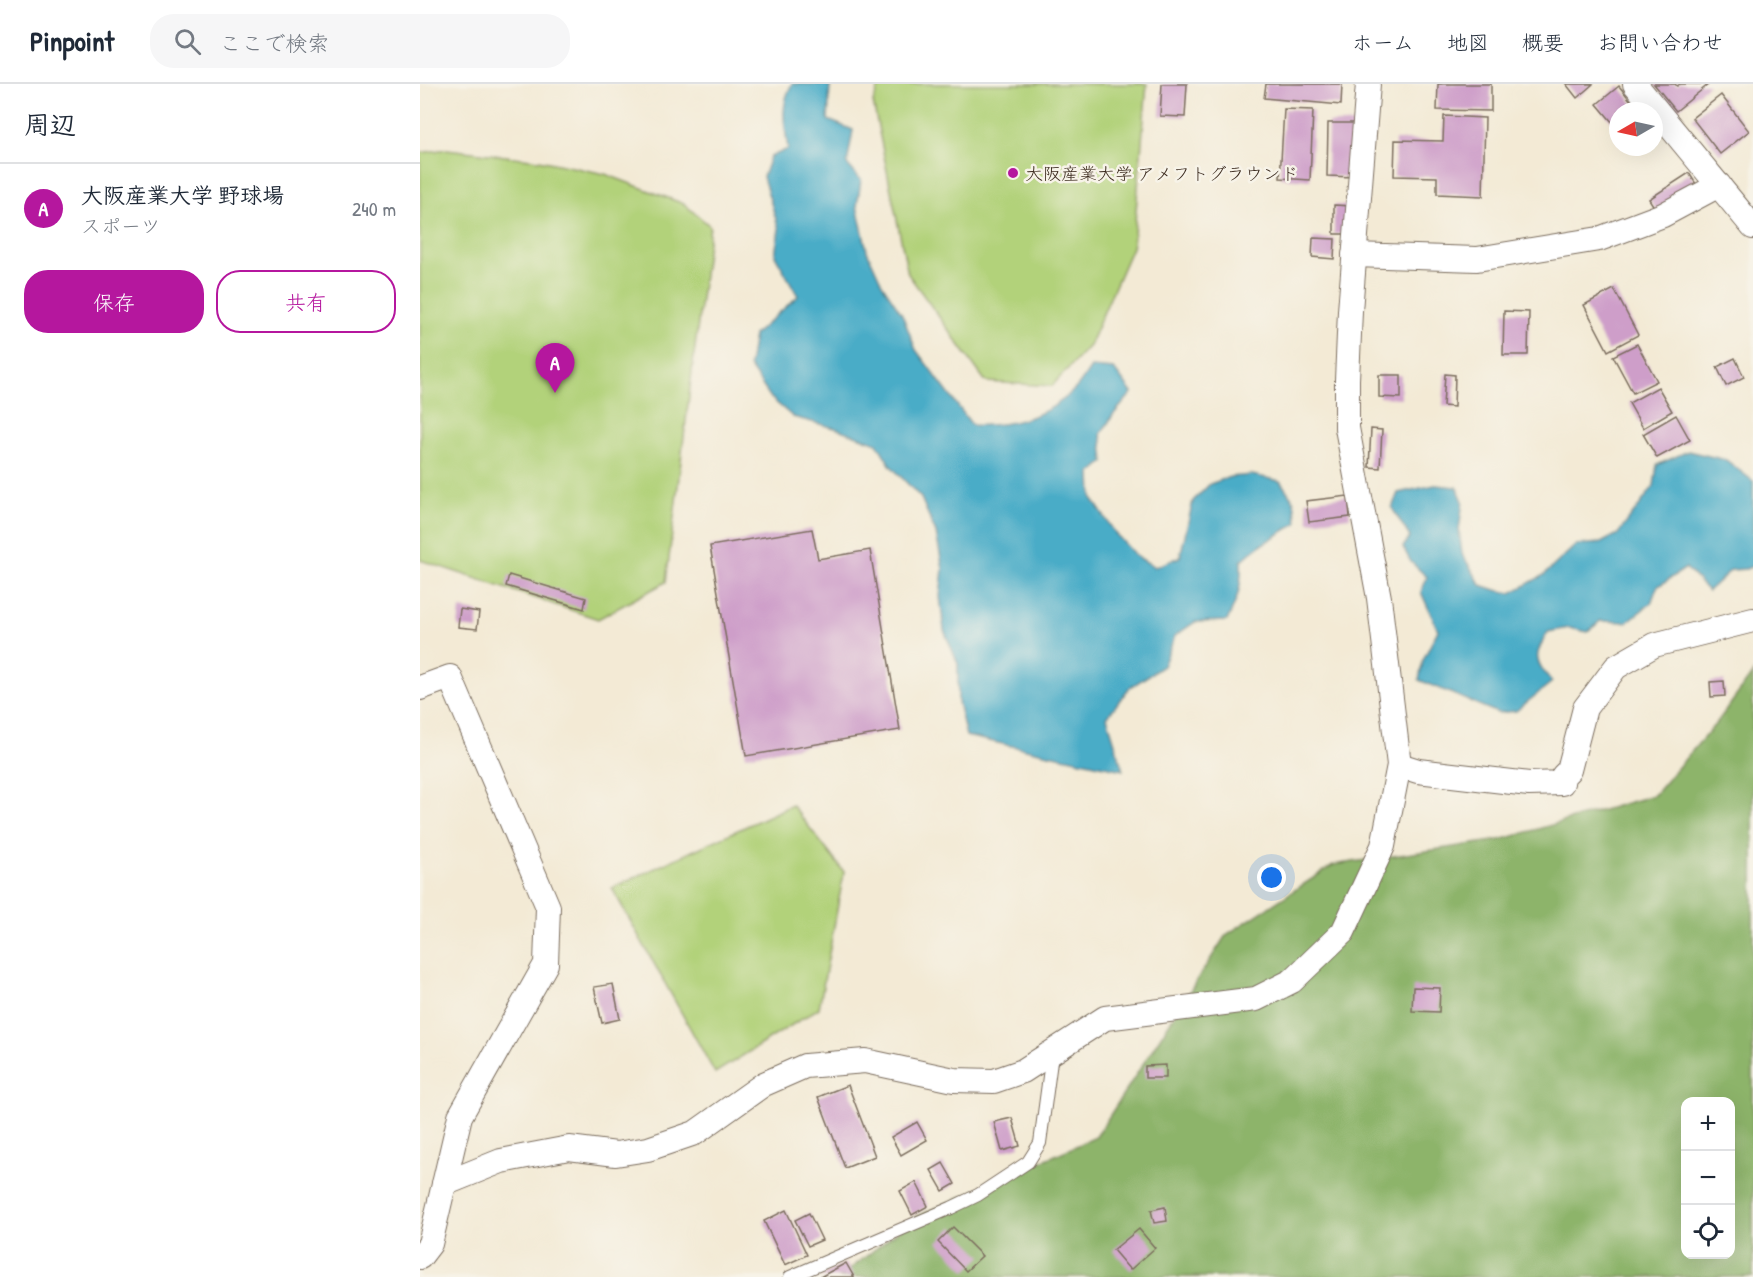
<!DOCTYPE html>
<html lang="ja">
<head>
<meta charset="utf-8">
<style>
	:root { --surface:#fff; --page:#f6f6f7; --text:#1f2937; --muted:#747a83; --line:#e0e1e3; --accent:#b5179e }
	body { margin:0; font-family:"Patrick Hand","Klee One",sans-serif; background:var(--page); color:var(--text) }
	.controls { position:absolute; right:18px; bottom:18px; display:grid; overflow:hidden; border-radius:12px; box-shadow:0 6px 24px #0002 }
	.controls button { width:54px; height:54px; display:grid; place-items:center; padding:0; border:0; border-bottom:2px solid var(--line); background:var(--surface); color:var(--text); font:30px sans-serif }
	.compass { position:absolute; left:1189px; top:18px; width:54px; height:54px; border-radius:50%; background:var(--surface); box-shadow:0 6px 24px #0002; rotate:261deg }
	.you { position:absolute; left:852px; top:794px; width:21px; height:21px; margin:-15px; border:4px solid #fff; border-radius:50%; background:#1a73e8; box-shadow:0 0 0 9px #1a73e833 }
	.badge { display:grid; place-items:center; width:39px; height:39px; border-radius:50%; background:var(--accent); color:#fff; font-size:20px; font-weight:700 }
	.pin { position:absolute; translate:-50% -50px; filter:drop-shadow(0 2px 3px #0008) }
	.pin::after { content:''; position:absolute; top:32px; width:21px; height:18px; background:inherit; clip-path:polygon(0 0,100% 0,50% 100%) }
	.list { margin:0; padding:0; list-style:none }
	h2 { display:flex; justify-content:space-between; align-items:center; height:78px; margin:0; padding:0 24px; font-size:26px }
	h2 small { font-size:20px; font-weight:400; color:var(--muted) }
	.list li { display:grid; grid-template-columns:39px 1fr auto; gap:18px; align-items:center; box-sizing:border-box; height:90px; padding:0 24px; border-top:2px solid var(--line) }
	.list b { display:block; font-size:22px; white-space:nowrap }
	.list p { margin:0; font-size:20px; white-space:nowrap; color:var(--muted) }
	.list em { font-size:20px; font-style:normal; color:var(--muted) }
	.actions { display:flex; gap:12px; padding:18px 24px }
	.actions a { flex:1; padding:14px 0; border:2px solid var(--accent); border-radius:24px; text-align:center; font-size:21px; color:var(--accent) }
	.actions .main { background:var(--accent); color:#fff }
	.icon { flex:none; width:33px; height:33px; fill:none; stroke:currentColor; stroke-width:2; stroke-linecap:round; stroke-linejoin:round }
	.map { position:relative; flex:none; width:1333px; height:1193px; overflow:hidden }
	header { display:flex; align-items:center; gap:36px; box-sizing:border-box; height:84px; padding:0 30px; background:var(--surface); border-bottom:2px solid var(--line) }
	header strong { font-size:28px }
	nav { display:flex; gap:33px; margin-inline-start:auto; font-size:21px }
	.search { width:420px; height:54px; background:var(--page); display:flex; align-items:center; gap:15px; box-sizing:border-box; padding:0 21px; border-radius:24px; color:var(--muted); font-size:22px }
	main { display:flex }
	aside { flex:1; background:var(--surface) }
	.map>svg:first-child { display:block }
</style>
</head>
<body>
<header>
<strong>Pinpoint</strong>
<div class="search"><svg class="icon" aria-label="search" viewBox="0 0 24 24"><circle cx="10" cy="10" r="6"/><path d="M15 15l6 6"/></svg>ここで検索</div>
<nav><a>ホーム</a><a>地図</a><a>概要</a><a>お問い合わせ</a></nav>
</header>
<main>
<aside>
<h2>周辺<small></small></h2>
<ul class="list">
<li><span class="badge">A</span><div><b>大阪産業大学 野球場</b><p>スポーツ</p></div><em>240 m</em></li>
</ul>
<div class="actions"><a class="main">保存</a><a>共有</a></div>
</aside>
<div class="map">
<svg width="1333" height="1193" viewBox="0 0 1333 1193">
	<rect width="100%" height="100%" fill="#f7f3e8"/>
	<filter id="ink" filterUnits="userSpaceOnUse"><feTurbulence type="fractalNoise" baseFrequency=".0167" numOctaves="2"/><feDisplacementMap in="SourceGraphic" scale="12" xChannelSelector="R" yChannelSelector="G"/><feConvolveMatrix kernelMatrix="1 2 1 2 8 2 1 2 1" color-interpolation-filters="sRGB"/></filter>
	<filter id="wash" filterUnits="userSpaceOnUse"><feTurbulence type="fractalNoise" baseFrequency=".008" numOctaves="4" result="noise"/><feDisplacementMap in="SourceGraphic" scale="24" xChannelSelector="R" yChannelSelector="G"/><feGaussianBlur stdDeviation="1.35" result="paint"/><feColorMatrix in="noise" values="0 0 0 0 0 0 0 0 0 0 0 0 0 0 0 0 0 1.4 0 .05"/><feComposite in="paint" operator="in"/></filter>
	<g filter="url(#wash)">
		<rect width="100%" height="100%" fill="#f3ead5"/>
		<!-- green -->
		<g fill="#b2d27a" stroke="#767e4c" stroke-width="1.5">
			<polygon points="460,0 727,0 713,161 669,262 632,302 566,298 488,190 453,18"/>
			<polygon points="27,65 119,76 185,90 264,120 290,142 246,498 178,535 0,476 0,69"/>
			<polygon points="372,721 424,788 399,924 295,989 192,804"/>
		</g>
		<!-- forest -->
		<path fill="#8db46a" stroke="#646f44" stroke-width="1.5" fill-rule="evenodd" d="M 1333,589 L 1333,1193 L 420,1193 L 496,1133 L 676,1053 L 806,851 L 913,781 L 1080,756 L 1234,711 L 1298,637 ZM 1266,1018 L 1310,1018 L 1310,1170 L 1266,1170 Z"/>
		<!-- water -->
		<g fill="#48acc7" stroke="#426b72" stroke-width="1.5">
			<path d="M 372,0 L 410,0 L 408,36 L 433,46 L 427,80 L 441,96 L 437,122 L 447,167 L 462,200 L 482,230 L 496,266 L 552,341 C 590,343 628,333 655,305 C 661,299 666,290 671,283 L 694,285 L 712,309 L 693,331 L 681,350 L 684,378 L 671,389 L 672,414 L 695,449 L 716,472 L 735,483 L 760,473 L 773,417 L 790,400 L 810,393 L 832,391 L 860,397 L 874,417 L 877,439 L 836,464 L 821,477 C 822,503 818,514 807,537 L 775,538 L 755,552 L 743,582 L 709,604 L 687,633 L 703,686 L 546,652 L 538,618 L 538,580 L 524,546 L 520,512 L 523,485 L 516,449 L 501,414 L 471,382 L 457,359 L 415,344 L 373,333 L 351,314 L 329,282 L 334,251 L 378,212 L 355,171 L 359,145 L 343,93 L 350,73 L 368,65 C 365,41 359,23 372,0 Z"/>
			<path d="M 1268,367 L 1306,376 L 1333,397 L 1333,482 L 1326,485 L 1311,486 L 1288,507 L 1266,484 L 1237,503 L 1231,519 L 1207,538 L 1180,537 L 1168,548 L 1149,544 L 1128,548 C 1113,574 1114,575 1132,598 L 1096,627 L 1078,629 L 999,596 L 1003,576 L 1018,546 L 1001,508 L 1007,493 L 991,478 L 983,463 L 990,453 L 972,424 L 978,409 L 1015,401 L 1037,403 L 1043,417 L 1039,446 L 1042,470 L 1061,501 L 1076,506 L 1091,509 L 1124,491 L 1156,461 L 1181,459 L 1198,450 L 1234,402 L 1237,381 Z"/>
		</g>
		<g id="blocks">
			<!-- building -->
			<g fill="#ce9ec9">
				<polygon points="742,0 767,0 765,33 740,32"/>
				<polygon points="846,0 922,0 921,21 844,14"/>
				<polygon points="1018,0 1071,0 1071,27 1017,26"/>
				<polygon points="1146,0 1173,0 1157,14"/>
				<polygon points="1234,0 1255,0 1257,2 1260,0 1289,0 1256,27"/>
				<polygon points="1199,2 1219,27 1198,27 1198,45 1177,20"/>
				<polygon points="1301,11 1329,47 1300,70 1272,34"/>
				<polygon points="864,25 893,26 890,96 860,94"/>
				<polygon points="1024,32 1065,34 1063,112 1017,110 1017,93 974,92 975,56 1023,57"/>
				<polygon points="908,39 935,39 934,93 907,92"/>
				<polygon points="1269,89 1276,100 1236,126 1229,115"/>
				<polygon points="914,121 932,122 932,150 914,150"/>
				<polygon points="893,154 915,155 914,175 892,173"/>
				<polygon points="1194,205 1218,251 1188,267 1164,221"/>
				<polygon points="1084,227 1109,228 1108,271 1083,271"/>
				<polygon points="1217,260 1237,297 1213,309 1193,272"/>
				<polygon points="1315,274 1324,293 1306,302 1297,283"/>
				<polygon points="1025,290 1035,291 1034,323 1023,322"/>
				<polygon points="959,291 981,291 981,314 959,313"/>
				<polygon points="1238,303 1252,327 1223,344 1209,319"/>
				<polygon points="1256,331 1270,356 1237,374 1223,350"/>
				<polygon points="951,345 962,346 960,384 949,383"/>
				<polygon points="928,412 930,433 889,438 886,417"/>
				<polygon points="392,445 398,475 450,466 480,646 326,672 290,462"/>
				<polygon points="89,491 166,514 164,525 86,502"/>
				<polygon points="40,525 59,528 57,545 38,543"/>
				<polygon points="1304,597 1305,612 1291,613 1290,598"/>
				<polygon points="193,900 200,935 182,939 174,903"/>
				<polygon points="993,903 1020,904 1019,928 992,927"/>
				<polygon points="746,981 746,994 725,994 725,982"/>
				<polygon points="428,1001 455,1072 425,1084 398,1013"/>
				<polygon points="592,1034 600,1062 582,1067 574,1038"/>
				<polygon points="497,1038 507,1056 481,1071 471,1053"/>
				<polygon points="523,1079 535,1100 523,1107 511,1086"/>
				<polygon points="496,1098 508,1122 492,1131 480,1107"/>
				<polygon points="745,1123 747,1137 734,1139 731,1126"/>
				<polygon points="366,1126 387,1171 365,1181 344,1137"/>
				<polygon points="389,1129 402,1156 388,1162 375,1136"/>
				<polygon points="533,1143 562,1172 546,1187 518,1158"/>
				<polygon points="719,1145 735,1164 710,1186 693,1166"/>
				<polygon points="426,1179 434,1193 400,1193"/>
			</g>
		</g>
	</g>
	<g filter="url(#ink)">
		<use href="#blocks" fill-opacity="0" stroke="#7b6d5e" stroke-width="1.5"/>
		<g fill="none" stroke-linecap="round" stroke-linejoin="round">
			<!-- service casing -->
			<g stroke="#7b6d5e" stroke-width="14">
				<polyline id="service" points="370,1193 531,1124 558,1111 608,1078 620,1059 632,970"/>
			</g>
			<!-- minor casing -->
			<g stroke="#7b6d5e" stroke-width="26">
				<g id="minor">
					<polyline points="1215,0 1333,143"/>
					<polyline points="934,171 1057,175 1179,155 1243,131 1299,101"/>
					<polyline points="0,604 30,593 128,823 126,880 40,1032 10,1160 0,1173"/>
					<polyline points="979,681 998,687 1109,700 1142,699 1143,692 1149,686 1165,624 1196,583 1234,561 1333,536"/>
					<polyline points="24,1100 81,1077 149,1064 196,1070 228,1065 275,1049 344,1000 385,982 445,977 534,996 574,997 603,987 685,934 836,915 872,897 923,848 963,762 979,681 959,514 927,344 927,296 930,227 948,0"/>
				</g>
			</g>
			<!-- service -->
			<use href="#service" stroke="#fff" stroke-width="12"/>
			<!-- minor -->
			<use href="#minor" stroke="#fff" stroke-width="24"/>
		</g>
	</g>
	<!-- markers -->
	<circle fill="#b5179e" stroke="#f7f3e8" stroke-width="2" cx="593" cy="89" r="6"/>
	<g text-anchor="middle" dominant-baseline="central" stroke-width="5" stroke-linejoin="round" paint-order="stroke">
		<!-- poi labels -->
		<g font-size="18" fill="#3b2a1e" stroke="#f7f3e8" text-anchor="start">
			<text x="605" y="89">大阪産業大学 アメフトグラウンド</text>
		</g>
	</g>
</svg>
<div class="controls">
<button>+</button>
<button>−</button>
<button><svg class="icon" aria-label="locate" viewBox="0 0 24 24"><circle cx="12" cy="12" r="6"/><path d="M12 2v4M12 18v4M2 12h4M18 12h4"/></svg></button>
</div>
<svg class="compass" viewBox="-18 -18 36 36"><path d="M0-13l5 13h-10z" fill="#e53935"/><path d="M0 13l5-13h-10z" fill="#747a83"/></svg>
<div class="you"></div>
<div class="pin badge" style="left:135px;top:309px">A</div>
</div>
</main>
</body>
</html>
